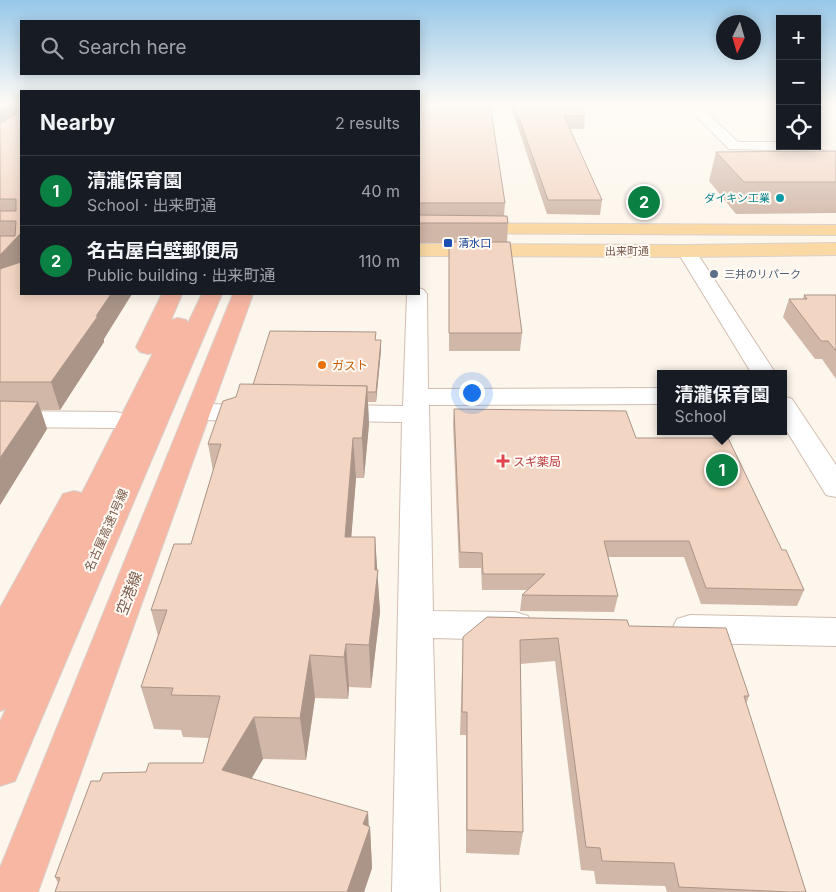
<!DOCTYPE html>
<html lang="en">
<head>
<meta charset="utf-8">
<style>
	:root { --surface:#171b24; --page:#242831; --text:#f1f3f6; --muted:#9ea1a6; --line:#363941; --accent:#0b8043 }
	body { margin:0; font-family:Inter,"Noto Sans JP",sans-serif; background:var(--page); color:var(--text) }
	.controls { position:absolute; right:15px; top:15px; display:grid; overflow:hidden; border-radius:0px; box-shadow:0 2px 12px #0003 }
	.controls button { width:45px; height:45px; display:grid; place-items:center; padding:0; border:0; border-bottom:1px solid var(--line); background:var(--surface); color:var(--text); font:25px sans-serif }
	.compass { position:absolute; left:716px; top:15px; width:45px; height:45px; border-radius:50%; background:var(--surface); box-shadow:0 2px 12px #0003; rotate:185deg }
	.you { position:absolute; left:471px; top:392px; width:18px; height:18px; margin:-12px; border:4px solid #fff; border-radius:50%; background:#1a73e8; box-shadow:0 0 0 8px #1a73e833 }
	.badge { display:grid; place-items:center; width:32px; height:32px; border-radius:50%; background:var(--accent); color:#fff; font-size:16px; font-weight:700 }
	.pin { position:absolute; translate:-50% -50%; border:2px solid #fff; box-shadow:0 1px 5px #0006 }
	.popup { position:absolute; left:657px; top:370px; width:130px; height:65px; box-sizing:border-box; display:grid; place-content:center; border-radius:0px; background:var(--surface); filter:drop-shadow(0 1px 4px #0005); font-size:16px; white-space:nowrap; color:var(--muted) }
	.popup b { font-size:19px; color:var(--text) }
	.popup::after { content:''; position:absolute; left:50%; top:100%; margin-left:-10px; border:10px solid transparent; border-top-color:var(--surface) }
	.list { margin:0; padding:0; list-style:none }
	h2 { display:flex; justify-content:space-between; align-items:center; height:65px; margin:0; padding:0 20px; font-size:21px }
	h2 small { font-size:16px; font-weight:400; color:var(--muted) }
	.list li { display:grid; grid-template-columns:32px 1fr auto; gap:15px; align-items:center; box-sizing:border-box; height:70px; padding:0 20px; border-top:1px solid var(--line) }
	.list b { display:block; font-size:19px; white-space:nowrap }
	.list p { margin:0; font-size:16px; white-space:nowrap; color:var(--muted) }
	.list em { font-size:16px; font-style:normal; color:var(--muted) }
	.icon { flex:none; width:28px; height:28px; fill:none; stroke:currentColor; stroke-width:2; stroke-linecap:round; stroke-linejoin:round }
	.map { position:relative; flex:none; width:836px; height:892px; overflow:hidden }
	.search { position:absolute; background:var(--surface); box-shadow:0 2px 12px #0003; left:20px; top:20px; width:400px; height:55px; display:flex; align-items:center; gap:12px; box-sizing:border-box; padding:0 18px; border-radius:0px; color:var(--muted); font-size:19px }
	.panel { position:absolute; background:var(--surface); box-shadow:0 2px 12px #0003; left:20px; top:90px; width:400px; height:205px; border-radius:0px }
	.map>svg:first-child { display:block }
</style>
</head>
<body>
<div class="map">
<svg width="836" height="892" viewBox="0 0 836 892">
	<rect width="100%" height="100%" fill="#fdf6ec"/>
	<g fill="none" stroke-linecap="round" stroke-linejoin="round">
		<!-- minor casing -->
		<g stroke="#d1beb0" stroke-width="2">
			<g id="minor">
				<polygon points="419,104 644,104 638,108 419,109"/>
				<polygon points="684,104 698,104 738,142 780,142 780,146 787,146 780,150 729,149"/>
				<rect x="817" y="104" width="19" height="4"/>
				<polygon points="801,146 817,146 836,160 836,172 831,170"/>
				<polygon points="686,245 693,247 776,374 752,374 677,251 679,247"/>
				<polygon points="419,288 424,290 427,294 428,389 661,388 661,404 429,405 433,611 515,612 528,616 533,626 528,636 515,640 433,638 440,892 392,892 402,422 332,421 323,419 319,413 323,407 332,405 403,406 407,294 419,294"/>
				<polygon points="783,396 792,399 836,465 836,497 826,495 783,425"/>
				<polygon points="199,404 257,405 266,407 270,413 266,419 257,421 199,420 190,418 186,412 190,406"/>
				<polygon points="0,411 116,412 125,414 129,420 125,426 116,428 0,427"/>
				<polygon points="690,615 836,618 836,646 690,643 677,639 672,629 677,619"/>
			</g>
		</g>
		<!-- major casing -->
		<g stroke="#dad1cd" stroke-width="2">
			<g id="major">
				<polygon points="419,223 836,225 836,235 419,233"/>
				<polygon points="836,243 836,255 686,257 419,256 419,244 686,245"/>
			</g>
		</g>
		<!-- highway casing -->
		<g stroke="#dad1cd" stroke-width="2">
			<g id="highway">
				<polygon points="162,294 182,294 171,320 178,318 186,320 188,323 202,294 222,294 21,767 15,781 0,786 0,722 6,709 0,711 0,608 63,494 74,491 82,493 153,353 148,354 140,352 136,347"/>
				<polygon points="233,294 253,294 38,892 0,892 0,868"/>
			</g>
		</g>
		<!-- minor -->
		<use href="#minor" fill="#fff" fill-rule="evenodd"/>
		<!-- major -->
		<use href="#major" fill="#fbd9a5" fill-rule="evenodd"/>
		<!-- highway -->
		<use href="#highway" fill="#f7b7a3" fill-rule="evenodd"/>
	</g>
	<!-- wall -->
	<g fill="#d1b7a8">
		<polygon points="0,104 21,104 21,294 104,339 104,342 60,410 41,410 47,429 0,505"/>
		<polygon points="419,104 505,203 504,216 508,223 507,242 522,333 520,351 449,351 449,243 419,243"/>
		<polygon points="512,104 578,104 585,116 584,129 569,129 602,200 600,215 547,214 512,110"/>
		<polygon points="836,151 836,213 736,214 709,181 716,152"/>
		<polygon points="804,295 836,295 836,379 822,359 815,359 783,317 789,299 803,299"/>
		<polygon points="376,340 381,340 381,350 376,402 368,402 369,424 364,478 356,478 351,537 375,537 380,612 371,688 349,687 348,699 315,698 306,760 263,759 251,778 370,827 372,868 364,892 55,892 58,883 55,877 100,781 146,772 203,763 209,738 183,737 181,730 154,729 141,687 158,636 151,610 191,544 213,471 208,444 236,397 253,385"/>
		<polygon points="454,409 636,438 782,550 804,590 797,606 701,604 684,557 608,557 618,596 614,612 520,611 522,595 527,590 482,590 481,568 459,568 453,424"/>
		<polygon points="629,626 749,696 746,704 806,892 667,892 665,886 596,884 594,871 581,870 555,661 520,664 523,832 519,855 466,853 466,735 460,735 463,637"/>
	</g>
	<!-- shaded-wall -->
	<g fill="#aa9588">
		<polygon points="10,104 17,104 21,118 0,130 0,110"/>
		<polygon points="21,233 21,264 0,287 0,255"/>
		<polygon points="111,294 132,294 104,339 104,342 60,410 51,382"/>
		<polygon points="381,340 381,350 376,402 376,392"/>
		<polygon points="367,386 369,424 364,478 362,438"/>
		<polygon points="38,402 47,429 0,505 0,458"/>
		<polygon points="353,438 356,478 348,579 345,537"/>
		<polygon points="375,537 380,612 371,688 369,645"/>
		<polygon points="346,644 349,687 348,699 344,657"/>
		<polygon points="310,655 315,698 306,760 300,718"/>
		<polygon points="254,717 263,759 232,812 222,770"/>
		<polygon points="368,812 369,829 370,827 372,868 364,892 347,892 363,824"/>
	</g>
	<!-- building -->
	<g fill="#f3d5c3" stroke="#aa9588">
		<polygon points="0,104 10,104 0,110"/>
		<polygon points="17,104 21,104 21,233 0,255 0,236 15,236 16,221 0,221 0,211 16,211 16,199 0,199 0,123 17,114"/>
		<polygon points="419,104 490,104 505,203 419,203"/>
		<polygon points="514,104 578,104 585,116 564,116 602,200 548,200"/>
		<polygon points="836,151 836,182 744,182 716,152"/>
		<polygon points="419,215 507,216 508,223 419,223"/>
		<polygon points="449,242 510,242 522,333 449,333"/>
		<polygon points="21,262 21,294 111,294 96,316 98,316 51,382 0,382 0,269"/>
		<polygon points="804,295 836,295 836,351 828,341 821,341 789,299 807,299"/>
		<polygon points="270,331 376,332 375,340 381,340 376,392 367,392 367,386 253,385"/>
		<polygon points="240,384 367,386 362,438 353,438 345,537 375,537 375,570 378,570 369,645 346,644 344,657 310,655 300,718 254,717 222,770 368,812 363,824 370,827 347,892 55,892 60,878 55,877 91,781 100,781 103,773 146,772 149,763 203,763 220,696 171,695 173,688 141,687 167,610 151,610 174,544 191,544 221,444 208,444 223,401 236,397"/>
		<polygon points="0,401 38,402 0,458"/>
		<polygon points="454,409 626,411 636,438 728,438 782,550 786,550 804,590 706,588 689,541 604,541 618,596 522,595 545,574 483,574 482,553 460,552"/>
		<polygon points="487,617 627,620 629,626 726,628 749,696 744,696 806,892 789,892 679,887 674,863 602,861 600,848 586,847 558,638 520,640 523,832 467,830 467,712 462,712 463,637"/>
	</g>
	<!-- sky -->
	<linearGradient id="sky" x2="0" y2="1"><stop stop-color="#97c7e8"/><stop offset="0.45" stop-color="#fefbf6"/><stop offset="1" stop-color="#fefbf6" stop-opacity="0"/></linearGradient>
	<rect width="836" height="229" fill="url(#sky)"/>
	<!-- markers -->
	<circle fill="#0f9aa8" stroke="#fffaf3" stroke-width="2" cx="780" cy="198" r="5"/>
	<rect fill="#1a4fb4" stroke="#fffaf3" stroke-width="2" x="443" y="238" width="10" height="10" rx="2.5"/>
	<circle fill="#5c6f8a" stroke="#fffaf3" stroke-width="2" cx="714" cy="274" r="5"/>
	<circle fill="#e8710a" stroke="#fffaf3" stroke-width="2" cx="322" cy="365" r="5"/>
	<path fill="#e0444e" stroke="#fffaf3" stroke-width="2" d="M500.5 453.5h5v5h5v5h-5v5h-5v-5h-5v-5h5z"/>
	<g text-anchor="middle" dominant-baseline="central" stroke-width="4" stroke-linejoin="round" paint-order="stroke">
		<!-- far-culture labels -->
		<g font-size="11" fill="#0d838f" stroke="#fffaf3" text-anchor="end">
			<text x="770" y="198">ダイキン工業</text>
		</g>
		<!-- far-transit labels -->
		<g font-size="11" fill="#164399" stroke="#fffaf3" text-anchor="start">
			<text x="458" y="243">清水口</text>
		</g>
		<!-- far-street labels -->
		<g font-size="11" fill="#7a5c4d" stroke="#fffaf3">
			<text x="627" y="251">出来町通</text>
		</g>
		<!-- far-service labels -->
		<g font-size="11" fill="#4e5e75" stroke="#fffaf3" text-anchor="start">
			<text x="724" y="274">三井のリパーク</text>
		</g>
		<!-- food labels -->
		<g font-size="12" fill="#c56008" stroke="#fffaf3" text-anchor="start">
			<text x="332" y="365">ガスト</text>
		</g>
		<!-- health labels -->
		<g font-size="12" fill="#be3a42" stroke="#fffaf3" text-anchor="start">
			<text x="513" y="461">スギ薬局</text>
		</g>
		<!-- street labels -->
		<g font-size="12" fill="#7a5c4d" stroke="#fffaf3">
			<text transform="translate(106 530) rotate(-66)">名古屋高速1号線</text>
		</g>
		<!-- near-street labels -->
		<g font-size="15" fill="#7a5c4d" stroke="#fffaf3">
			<text transform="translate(129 593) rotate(-69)">空港線</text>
		</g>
	</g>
</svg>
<div class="controls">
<button>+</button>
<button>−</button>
<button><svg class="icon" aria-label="locate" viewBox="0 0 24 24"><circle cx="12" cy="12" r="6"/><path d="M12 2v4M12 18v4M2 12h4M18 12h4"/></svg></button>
</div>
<svg class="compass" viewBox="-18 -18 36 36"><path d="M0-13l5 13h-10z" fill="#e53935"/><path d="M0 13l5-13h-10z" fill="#9ea1a6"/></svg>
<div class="you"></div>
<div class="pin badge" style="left:722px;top:470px">1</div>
<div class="popup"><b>清瀧保育園</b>School</div>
<div class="pin badge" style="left:644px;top:202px">2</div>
<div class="search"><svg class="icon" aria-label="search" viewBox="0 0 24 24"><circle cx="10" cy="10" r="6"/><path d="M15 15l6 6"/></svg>Search here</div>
<section class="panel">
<h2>Nearby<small>2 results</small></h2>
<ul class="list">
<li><span class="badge">1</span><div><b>清瀧保育園</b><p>School · 出来町通</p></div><em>40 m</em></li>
<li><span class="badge">2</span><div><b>名古屋白壁郵便局</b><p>Public building · 出来町通</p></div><em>110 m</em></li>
</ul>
</section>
</div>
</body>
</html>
